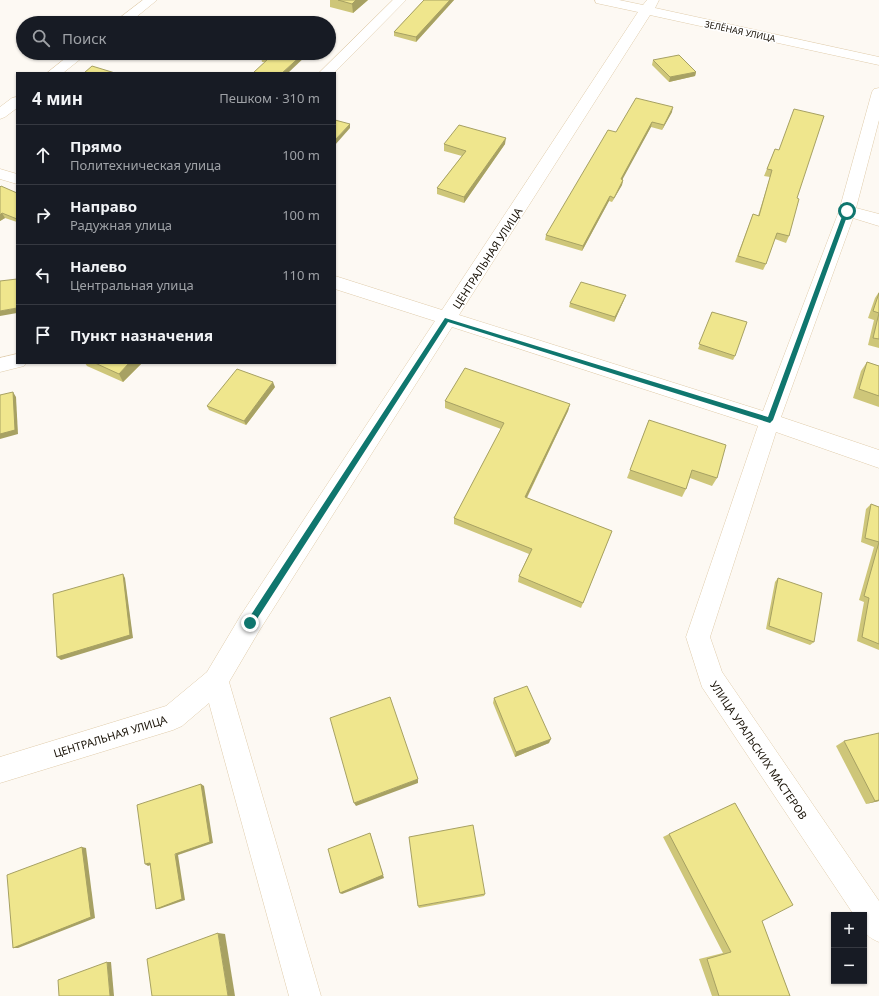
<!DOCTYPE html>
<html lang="ru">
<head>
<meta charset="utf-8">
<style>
	:root { --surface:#171b24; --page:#20242c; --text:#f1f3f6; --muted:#9ea1a6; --line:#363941 }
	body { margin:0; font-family:"Noto Sans",sans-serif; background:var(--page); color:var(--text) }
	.controls { position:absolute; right:12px; bottom:12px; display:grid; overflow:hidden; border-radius:0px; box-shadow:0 1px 3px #0004 }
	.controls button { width:36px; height:36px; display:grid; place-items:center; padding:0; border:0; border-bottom:1px solid var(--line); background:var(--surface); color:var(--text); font:20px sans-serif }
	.stop { position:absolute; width:12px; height:12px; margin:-9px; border:3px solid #0f766e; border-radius:50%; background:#fff }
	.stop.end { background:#0f766e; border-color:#fff; box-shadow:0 1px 4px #0008 }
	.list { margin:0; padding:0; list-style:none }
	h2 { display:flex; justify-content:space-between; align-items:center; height:52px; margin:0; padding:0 16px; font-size:17px }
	h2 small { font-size:13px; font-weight:400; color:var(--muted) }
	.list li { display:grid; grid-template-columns:26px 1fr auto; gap:12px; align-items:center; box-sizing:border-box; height:60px; padding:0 16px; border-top:1px solid var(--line) }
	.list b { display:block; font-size:15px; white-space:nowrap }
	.list p { margin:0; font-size:13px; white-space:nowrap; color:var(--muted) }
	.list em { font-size:13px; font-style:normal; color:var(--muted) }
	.icon { flex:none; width:22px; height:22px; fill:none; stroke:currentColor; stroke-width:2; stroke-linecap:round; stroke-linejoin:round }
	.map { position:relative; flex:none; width:879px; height:996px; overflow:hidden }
	.search { position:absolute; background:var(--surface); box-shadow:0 1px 3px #0004; left:16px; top:16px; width:320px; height:44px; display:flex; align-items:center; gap:10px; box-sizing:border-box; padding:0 14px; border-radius:22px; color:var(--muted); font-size:15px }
	.panel { position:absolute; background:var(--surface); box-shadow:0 1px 3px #0004; left:16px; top:72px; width:320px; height:292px; border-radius:0px }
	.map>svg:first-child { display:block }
</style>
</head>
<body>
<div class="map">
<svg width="879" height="996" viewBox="0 0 879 996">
	<rect width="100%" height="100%" fill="#fdf9f3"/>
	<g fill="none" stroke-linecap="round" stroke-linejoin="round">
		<!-- minor casing -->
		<g stroke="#e0ccab" stroke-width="1">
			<g id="minor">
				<polygon points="143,0 157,0 129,23 113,23"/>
				<polygon points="393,0 406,0 334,73 319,73"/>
				<path d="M 595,0 L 619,0 L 643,5 L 647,0 L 659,0 L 655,8 L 879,57 L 879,65 L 650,15 L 459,315 L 763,411 L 839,211 L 872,92 L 874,89 L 879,88 L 879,120 L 856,208 L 879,214 L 879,226 L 853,218 L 781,417 L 879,450 L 879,468 L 776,432 L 710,637 L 722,672 L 879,901 L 879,942 C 863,935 864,931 864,915 L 854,915 L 702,687 L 686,637 L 758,426 L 452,327 L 259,631 L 229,682 L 321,996 L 289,996 L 209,703 L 182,726 L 173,730 L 0,783 L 0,757 L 166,706 L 207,672 L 241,615 L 435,321 L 335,289 L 335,276 L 442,310 L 638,12 L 596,3 Z"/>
				<polygon points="72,53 88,53 63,73 47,73"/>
				<polygon points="17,97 17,108 5,117 0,119 0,107 12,98"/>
				<polygon points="0,169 17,174 17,184 0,179"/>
				<polygon points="17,354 17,363 26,363 24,366 0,372 0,358"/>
			</g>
		</g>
		<!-- minor -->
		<use href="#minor" fill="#fff" fill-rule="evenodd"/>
	</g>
	<!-- wall -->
	<g fill="#cec679">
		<polygon points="330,0 368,0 353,13 330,7"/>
		<polygon points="424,0 454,0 416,42 394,36 394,32"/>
		<polygon points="265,53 308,53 308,54 264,62 262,62 261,57"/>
		<polygon points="653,60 696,72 695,76 669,82 652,65"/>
		<polygon points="672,112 662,130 651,127 622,179 623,180 622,185 612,202 609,201 582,251 545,240 546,235 616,132"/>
		<polygon points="444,144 505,144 464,203 437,194 437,188 462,156 444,151"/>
		<polygon points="775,149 797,198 789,236 786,243 775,239 766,264 763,270 735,262 753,214 758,216 770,177 764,176"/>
		<polygon points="0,187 17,193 17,222 5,218 0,221"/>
		<polygon points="879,292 879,348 868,345 874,320 868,318 875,298"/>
		<polygon points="624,300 614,322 569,307 570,303"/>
		<polygon points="712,312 735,356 733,360 698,349"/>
		<polygon points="867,362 879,366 879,407 853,398 861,371"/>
		<polygon points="85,363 142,363 123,382 87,366"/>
		<polygon points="275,387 246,425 209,410 207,406"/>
		<polygon points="445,401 570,404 568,411 527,498 612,531 581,608 518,582 519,576 529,554 454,524 454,518 501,429 445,408"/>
		<polygon points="649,420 717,478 712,486 690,478 686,489 682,497 627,478"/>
		<polygon points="871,504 879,507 879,650 857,641 864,602 859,600 874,547 861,542 866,509"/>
		<polygon points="778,578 814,642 810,645 766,629 775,582"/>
		<polygon points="494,698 549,743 515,757 493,703"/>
		<polygon points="844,741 879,801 866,804 836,746"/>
		<polygon points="669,834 762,921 790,996 712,996 699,959 723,953 663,837"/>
		<polygon points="485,894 484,896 419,908 418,906"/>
	</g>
	<!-- shaded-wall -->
	<g fill="#a7a163">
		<polygon points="356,0 368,0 353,13 352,4"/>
		<polygon points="450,0 454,0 416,42 416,37"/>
		<polygon points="304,53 308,53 308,54 288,73 282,73"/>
		<polygon points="696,72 695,76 669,82 670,77"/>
		<polygon points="673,107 672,112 662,130 664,125"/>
		<polygon points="652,122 651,127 620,184 621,179"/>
		<polygon points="350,124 350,128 335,145 335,140"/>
		<polygon points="506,138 505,144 464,203 464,197"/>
		<polygon points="623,180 622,185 612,202"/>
		<polygon points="610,196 609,201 582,251 583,246"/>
		<polygon points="2,213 5,218 0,221 0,215"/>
		<polygon points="626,295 624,300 614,322 615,317"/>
		<polygon points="17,308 17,313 0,316 0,311"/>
		<polygon points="129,363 142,363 123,382 119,374"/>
		<polygon points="273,382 275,387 246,425 244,421"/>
		<polygon points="13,392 16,397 18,434 0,439 0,434"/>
		<polygon points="570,404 568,411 524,503 525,497"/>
		<polygon points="123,574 125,578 133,638 61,660 57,657"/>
		<polygon points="551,739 549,743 515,757 516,752"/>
		<polygon points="418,779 418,783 356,806 354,803"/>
		<polygon points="201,784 204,786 213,843 178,855 185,900 159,909 156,909"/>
		<polygon points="879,800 879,801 866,804 875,801"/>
		<polygon points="370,833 384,878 342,894 340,893"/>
		<polygon points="82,847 86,848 95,918 18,948 13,948"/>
		<polygon points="150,863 153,864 148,866 145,864"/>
		<polygon points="218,933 225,934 235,996 228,996"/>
		<polygon points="107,962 111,962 114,996 110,996"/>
	</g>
	<!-- building -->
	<g fill="#efe68d" stroke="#a7a163">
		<polygon points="338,0 356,0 352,4"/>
		<polygon points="424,0 450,0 416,37 394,32"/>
		<polygon points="265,53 304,53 282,73 253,73 268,59 261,57"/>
		<polygon points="679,55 696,72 670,77 653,60"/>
		<polygon points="92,66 115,73 84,73"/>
		<polygon points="636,98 673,107 664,125 652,122 621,179 623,180 614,198 610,196 583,246 546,235 608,130 616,132"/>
		<polygon points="794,109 824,116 797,198 799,199 789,236 777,233 766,264 738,256 753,214 759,216 772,170 767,169 775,149 779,150"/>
		<polygon points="335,120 350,124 335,140"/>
		<polygon points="459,125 506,138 464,197 437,188 466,151 444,144"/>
		<polygon points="1,186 17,193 17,219 2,213 0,215 0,187"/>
		<polygon points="17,279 17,308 0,311 0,281"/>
		<polygon points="581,282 626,295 615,317 570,303"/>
		<polygon points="879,293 879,339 873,338 879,313 873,311"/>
		<polygon points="712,312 747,322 735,356 699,344"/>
		<polygon points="867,362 879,366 879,396 859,389"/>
		<polygon points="95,363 129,363 119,374"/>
		<polygon points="465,368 570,404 525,497 612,531 583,603 519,576 532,549 454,518 504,423 445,401"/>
		<polygon points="237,369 273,382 244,421 207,406"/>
		<polygon points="13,392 15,430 0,434 0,395"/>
		<polygon points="649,420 726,445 717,478 692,470 686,489 630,470"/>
		<polygon points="871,504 879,507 879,644 862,637 869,598 864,596 879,542 865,538"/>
		<polygon points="123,574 130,635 57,657 53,594"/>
		<polygon points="778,578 822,593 814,642 769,626"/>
		<polygon points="527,686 551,739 516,752 494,698"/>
		<polygon points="390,697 418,779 354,803 330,718"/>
		<polygon points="879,733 879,800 875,801 844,741"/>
		<polygon points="201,784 210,842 175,854 182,899 156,909 150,863 145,864 137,805"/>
		<polygon points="735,803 793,905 762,921 790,996 719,996 707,959 731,952 669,834"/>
		<polygon points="473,825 485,894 418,906 409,837"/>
		<polygon points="370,833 383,875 340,893 328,849"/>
		<polygon points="82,847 91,917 13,948 7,875"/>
		<polygon points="218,933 228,996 152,996 147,959"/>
		<polygon points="107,962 110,996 59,996 58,980"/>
	</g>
	<!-- route -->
	<polygon fill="#0f766e" points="847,209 849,211 773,420 770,423 448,322 253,625 247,625 247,621 445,318 768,417 844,211"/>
	<g text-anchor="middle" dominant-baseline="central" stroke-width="3" stroke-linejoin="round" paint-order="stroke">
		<!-- far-street labels -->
		<g font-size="9" fill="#171005" stroke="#fff">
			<text transform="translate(740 31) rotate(12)">ЗЕЛЁНАЯ УЛИЦА</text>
		</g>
		<!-- street labels -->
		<g font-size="11" fill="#171005" stroke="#fff">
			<text transform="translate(487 258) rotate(-57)">ЦЕНТРАЛЬНАЯ УЛИЦА</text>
			<text transform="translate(110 736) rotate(-17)">ЦЕНТРАЛЬНАЯ УЛИЦА</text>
			<text transform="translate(759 750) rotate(56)">УЛИЦА УРАЛЬСКИХ МАСТЕРОВ</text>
		</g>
	</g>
</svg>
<div class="controls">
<button>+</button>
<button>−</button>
</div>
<div class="stop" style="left:847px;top:211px"></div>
<div class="stop end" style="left:250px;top:623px"></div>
<div class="search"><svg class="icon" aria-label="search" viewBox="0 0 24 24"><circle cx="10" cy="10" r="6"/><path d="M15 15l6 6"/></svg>Поиск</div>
<section class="panel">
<h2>4 мин<small>Пешком · 310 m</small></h2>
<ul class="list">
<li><svg class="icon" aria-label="ahead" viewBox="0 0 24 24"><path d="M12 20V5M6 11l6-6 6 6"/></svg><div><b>Прямо</b><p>Политехническая улица</p></div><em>100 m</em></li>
<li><svg class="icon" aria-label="right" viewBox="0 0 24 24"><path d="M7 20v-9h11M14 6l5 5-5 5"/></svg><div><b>Направо</b><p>Радужная улица</p></div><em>100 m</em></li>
<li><svg class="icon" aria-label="left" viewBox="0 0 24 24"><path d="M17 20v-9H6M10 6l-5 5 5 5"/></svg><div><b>Налево</b><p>Центральная улица</p></div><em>110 m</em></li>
<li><svg class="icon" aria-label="arrive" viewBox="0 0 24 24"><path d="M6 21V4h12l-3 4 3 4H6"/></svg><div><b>Пункт назначения</b></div></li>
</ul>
</section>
</div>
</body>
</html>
